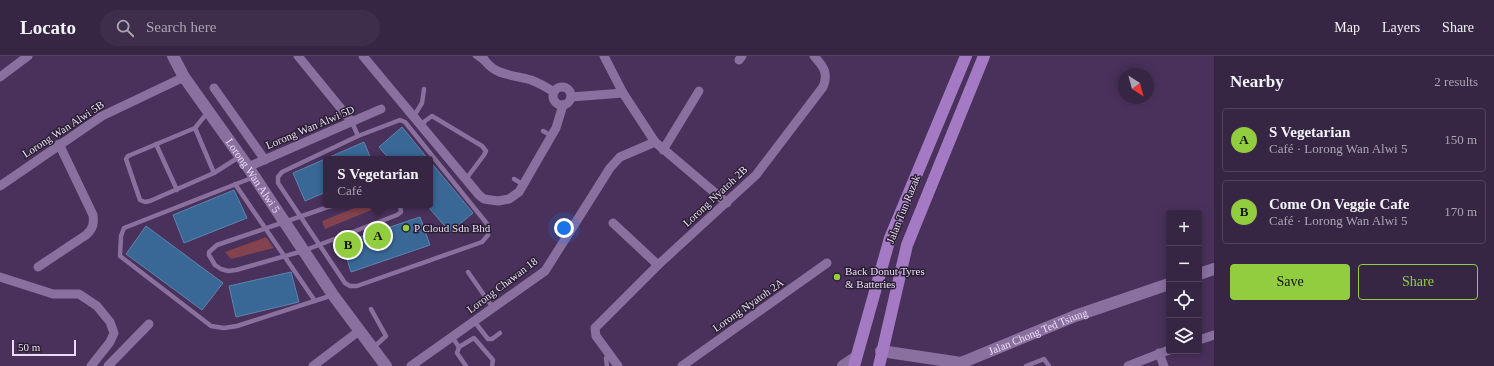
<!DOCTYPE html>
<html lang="en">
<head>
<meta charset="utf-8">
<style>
	:root { --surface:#372544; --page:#3e2d4b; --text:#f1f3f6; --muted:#aaa5b2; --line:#51425d; --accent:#92cd3f }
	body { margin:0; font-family:"Times New Roman",serif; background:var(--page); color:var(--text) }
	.controls { position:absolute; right:12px; bottom:12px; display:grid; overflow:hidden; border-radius:4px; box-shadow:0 2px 10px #0003 }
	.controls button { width:36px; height:36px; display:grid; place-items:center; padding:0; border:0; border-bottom:1px solid var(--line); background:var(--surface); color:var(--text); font:20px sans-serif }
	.compass { position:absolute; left:1118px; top:12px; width:36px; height:36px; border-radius:50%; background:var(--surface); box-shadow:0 2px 10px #0003; rotate:144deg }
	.scale { position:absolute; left:12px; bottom:10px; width:64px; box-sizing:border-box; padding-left:4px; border:2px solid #e9dbf5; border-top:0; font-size:11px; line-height:14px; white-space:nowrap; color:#e9dbf5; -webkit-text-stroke:3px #2a1f32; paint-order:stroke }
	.you { position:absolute; left:564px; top:172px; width:14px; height:14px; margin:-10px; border:3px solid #fff; border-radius:50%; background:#1a73e8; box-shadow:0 0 0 6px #1a73e833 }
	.badge { display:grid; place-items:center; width:26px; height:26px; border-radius:50%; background:var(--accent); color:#111; font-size:13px; font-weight:700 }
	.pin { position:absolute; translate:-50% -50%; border:2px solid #fff; box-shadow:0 1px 4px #0006 }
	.popup { position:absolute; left:323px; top:100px; width:110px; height:52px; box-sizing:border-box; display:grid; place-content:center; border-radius:4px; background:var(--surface); filter:drop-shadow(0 1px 3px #0005); font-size:13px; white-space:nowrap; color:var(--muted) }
	.popup b { font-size:15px; color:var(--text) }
	.popup::after { content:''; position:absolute; left:50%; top:100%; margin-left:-8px; border:8px solid transparent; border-top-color:var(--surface) }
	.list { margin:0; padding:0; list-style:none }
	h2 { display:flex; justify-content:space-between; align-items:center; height:52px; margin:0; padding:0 16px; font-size:17px }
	h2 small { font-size:13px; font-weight:400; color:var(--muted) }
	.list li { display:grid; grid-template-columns:26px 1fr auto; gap:12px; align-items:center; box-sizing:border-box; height:64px; margin:0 8px 8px; padding:0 8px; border:1px solid var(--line); border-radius:4px }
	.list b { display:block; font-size:15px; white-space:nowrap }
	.list p { margin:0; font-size:13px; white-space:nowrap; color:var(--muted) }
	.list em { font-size:13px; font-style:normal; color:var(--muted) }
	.actions { display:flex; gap:8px; padding:12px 16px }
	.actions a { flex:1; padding:9px 0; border:1px solid var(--accent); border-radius:4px; text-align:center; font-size:14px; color:var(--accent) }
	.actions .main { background:var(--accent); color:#111 }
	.icon { flex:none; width:22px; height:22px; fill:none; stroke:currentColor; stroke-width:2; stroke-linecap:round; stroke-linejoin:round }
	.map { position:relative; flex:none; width:1214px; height:310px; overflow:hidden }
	header { display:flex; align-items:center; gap:24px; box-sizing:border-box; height:56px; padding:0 20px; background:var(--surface); border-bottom:1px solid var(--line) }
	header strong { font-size:19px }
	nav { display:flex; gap:22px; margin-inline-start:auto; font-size:14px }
	.search { width:280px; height:36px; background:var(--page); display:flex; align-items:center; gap:10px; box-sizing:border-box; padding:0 14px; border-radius:22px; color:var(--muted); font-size:15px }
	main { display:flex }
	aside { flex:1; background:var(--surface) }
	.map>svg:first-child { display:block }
</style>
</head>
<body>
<header>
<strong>Locato</strong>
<div class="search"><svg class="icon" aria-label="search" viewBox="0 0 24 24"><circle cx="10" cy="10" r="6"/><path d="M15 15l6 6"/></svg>Search here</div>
<nav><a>Map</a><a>Layers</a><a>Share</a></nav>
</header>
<main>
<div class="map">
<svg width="1214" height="310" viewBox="0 0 1214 310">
	<rect width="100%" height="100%" fill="#49315b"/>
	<!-- green -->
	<g fill="#82424e">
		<polygon points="362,149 384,149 325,173 322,165"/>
		<polygon points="266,181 274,192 231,203 225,196"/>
	</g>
	<!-- building -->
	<g fill="#396897" stroke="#5d84ac">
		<polygon points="402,71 428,103 389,103 379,91"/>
		<polygon points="364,86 371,103 326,103 326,136 305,145 293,117"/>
		<polygon points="430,105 473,157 450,176 430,153"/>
		<polygon points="234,134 247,162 184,187 173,159"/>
		<polygon points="420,161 430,189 351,216 342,187"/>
		<polygon points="146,170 223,227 202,254 126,198"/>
		<polygon points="291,216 299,246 236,261 229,230"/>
	</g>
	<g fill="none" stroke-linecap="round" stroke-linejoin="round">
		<!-- service -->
		<g stroke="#8a709f" stroke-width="4.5">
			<polyline points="475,0 483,6"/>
			<polyline points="208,56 195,72 128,100 126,103 140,144 145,146 150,145 214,117 239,101"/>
			<polyline points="414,60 422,47 424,33"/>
			<polygon points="400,64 405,66 488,169 488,179 482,186 357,230 350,230 345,227 278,127 278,121 282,116 358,80"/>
			<polyline points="352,66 358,80"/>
			<polyline points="422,70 425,65 432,60 482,90 486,95 484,99 466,123"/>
			<polyline points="195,72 214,117"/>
			<polyline points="543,75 552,80"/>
			<polyline points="156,88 177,134"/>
			<polyline points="254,121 124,172 121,180 120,200 211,270 224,272 237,270 333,239"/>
			<polyline points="514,123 524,129"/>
			<polyline points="235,128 315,245"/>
			<polyline points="334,149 217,189 209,196 209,199 215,209 221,213 228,215 236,214 303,195 397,159 401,156 400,149"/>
			<polyline points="468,216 493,252"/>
			<polyline points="371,253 386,280 374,291"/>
			<polyline points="474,265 488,283 492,283 500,277"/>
			<polyline points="452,281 459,291 457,297 466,310"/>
			<polyline points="459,291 474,282 493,304 492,310"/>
			<polyline points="607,310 606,302 609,297"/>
			<polyline points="1026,310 1044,303 1049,310"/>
		</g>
		<!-- minor -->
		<g stroke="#8a709f" stroke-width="9">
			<polyline points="298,0 352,66"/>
			<polyline points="363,0 479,139 484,143 498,145 509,143 519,136 556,72 563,49"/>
			<path d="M 482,0 C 493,20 511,18 531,24 C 539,27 546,31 554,36"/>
			<polyline points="604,0 623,37 655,86 727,147"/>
			<polyline points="739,4 742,0"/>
			<polyline points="0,21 28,0"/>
			<circle cx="562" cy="40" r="9"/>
			<polyline points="214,32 265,104"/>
			<polyline points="571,41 623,37"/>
			<polyline points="663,94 699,35"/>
			<polyline points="248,111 381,53"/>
			<polyline points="0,130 102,60 184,21"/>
			<polyline points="613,167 658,209"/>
			<path d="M 38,211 L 86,179 C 93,173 94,168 93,159 L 59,88"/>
			<polyline points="0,221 53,238 79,238 97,250 110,266 114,277 110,286 91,310"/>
			<polyline points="1199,284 1214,279"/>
			<polyline points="1159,297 1164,310"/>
			<polyline points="108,310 149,268"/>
			<polyline points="313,310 359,275"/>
			<polyline points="411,310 545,215 610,112 620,101 655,86"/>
			<path d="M 618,310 L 596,280 L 595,272 L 658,209 L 756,119 L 823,31 C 829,17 823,10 814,0"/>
			<polyline points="682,310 827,207"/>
			<polyline points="1128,310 1169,294"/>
		</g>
		<!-- tertiary -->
		<g stroke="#8a709f" stroke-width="12">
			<path id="s1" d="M 173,0 L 184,21 L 248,111 L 333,239 L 386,310"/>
			<polyline points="1199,218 1214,213"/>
			<path id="s2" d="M 881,295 L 961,307 L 1075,260 L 1169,228"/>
			<polyline points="843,310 855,302"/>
		</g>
		<!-- trunk -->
		<g stroke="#a37ac3" stroke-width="12">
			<polyline points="854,310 890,182 966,0"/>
			<polyline points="879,310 907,189 984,0"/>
		</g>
	</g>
	<!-- markers -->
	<g fill="#92cd3f" stroke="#2a1f32" stroke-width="1.5">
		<circle cx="406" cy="172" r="4"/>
		<circle cx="837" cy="221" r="4"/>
	</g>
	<g text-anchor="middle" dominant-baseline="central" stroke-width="3" stroke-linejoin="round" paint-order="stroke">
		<!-- street labels -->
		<g font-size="11" fill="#e9dbf5" stroke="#2a1f32">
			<text transform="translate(310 71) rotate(-23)">Lorong Wan Alwi 5D</text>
			<text transform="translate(63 73) rotate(-33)">Lorong Wan Alwi 5B</text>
			<text stroke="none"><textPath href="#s1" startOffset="144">Lorong Wan Alwi 5</textPath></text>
			<text transform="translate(715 140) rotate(-43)">Lorong Nyatoh 2B</text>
			<text transform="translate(903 153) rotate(-68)">Jalan Tun Razak</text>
			<text transform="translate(502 229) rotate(-37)">Lorong Chawan 18</text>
			<text transform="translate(748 249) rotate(-35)">Lorong Nyatoh 2A</text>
			<text stroke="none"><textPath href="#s2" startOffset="164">Jalan Chong Ted Tsiung</textPath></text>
		</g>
		<!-- poi labels -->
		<g font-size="11" fill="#e9dbf5" stroke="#2a1f32" text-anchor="start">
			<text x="414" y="172">P Cloud Sdn Bhd</text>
			<text x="845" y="215">Back Donut Tyres<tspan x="845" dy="13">&amp; Batteries</tspan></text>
		</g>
	</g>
</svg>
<div class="controls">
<button>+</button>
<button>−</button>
<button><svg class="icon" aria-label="locate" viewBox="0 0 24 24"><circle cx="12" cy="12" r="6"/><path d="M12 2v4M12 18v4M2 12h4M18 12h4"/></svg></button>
<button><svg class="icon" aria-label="layers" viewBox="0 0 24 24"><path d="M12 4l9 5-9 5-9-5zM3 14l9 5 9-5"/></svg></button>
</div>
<svg class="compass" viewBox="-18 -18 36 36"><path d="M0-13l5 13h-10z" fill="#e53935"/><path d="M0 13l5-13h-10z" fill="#aaa5b2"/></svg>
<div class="scale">50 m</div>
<div class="you"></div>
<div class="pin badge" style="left:378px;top:180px">A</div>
<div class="popup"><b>S Vegetarian</b>Café</div>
<div class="pin badge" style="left:348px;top:189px">B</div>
</div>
<aside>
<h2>Nearby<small>2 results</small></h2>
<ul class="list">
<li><span class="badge">A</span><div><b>S Vegetarian</b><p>Café · Lorong Wan Alwi 5</p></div><em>150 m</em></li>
<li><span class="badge">B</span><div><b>Come On Veggie Cafe</b><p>Café · Lorong Wan Alwi 5</p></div><em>170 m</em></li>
</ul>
<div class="actions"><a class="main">Save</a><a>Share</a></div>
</aside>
</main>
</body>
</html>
